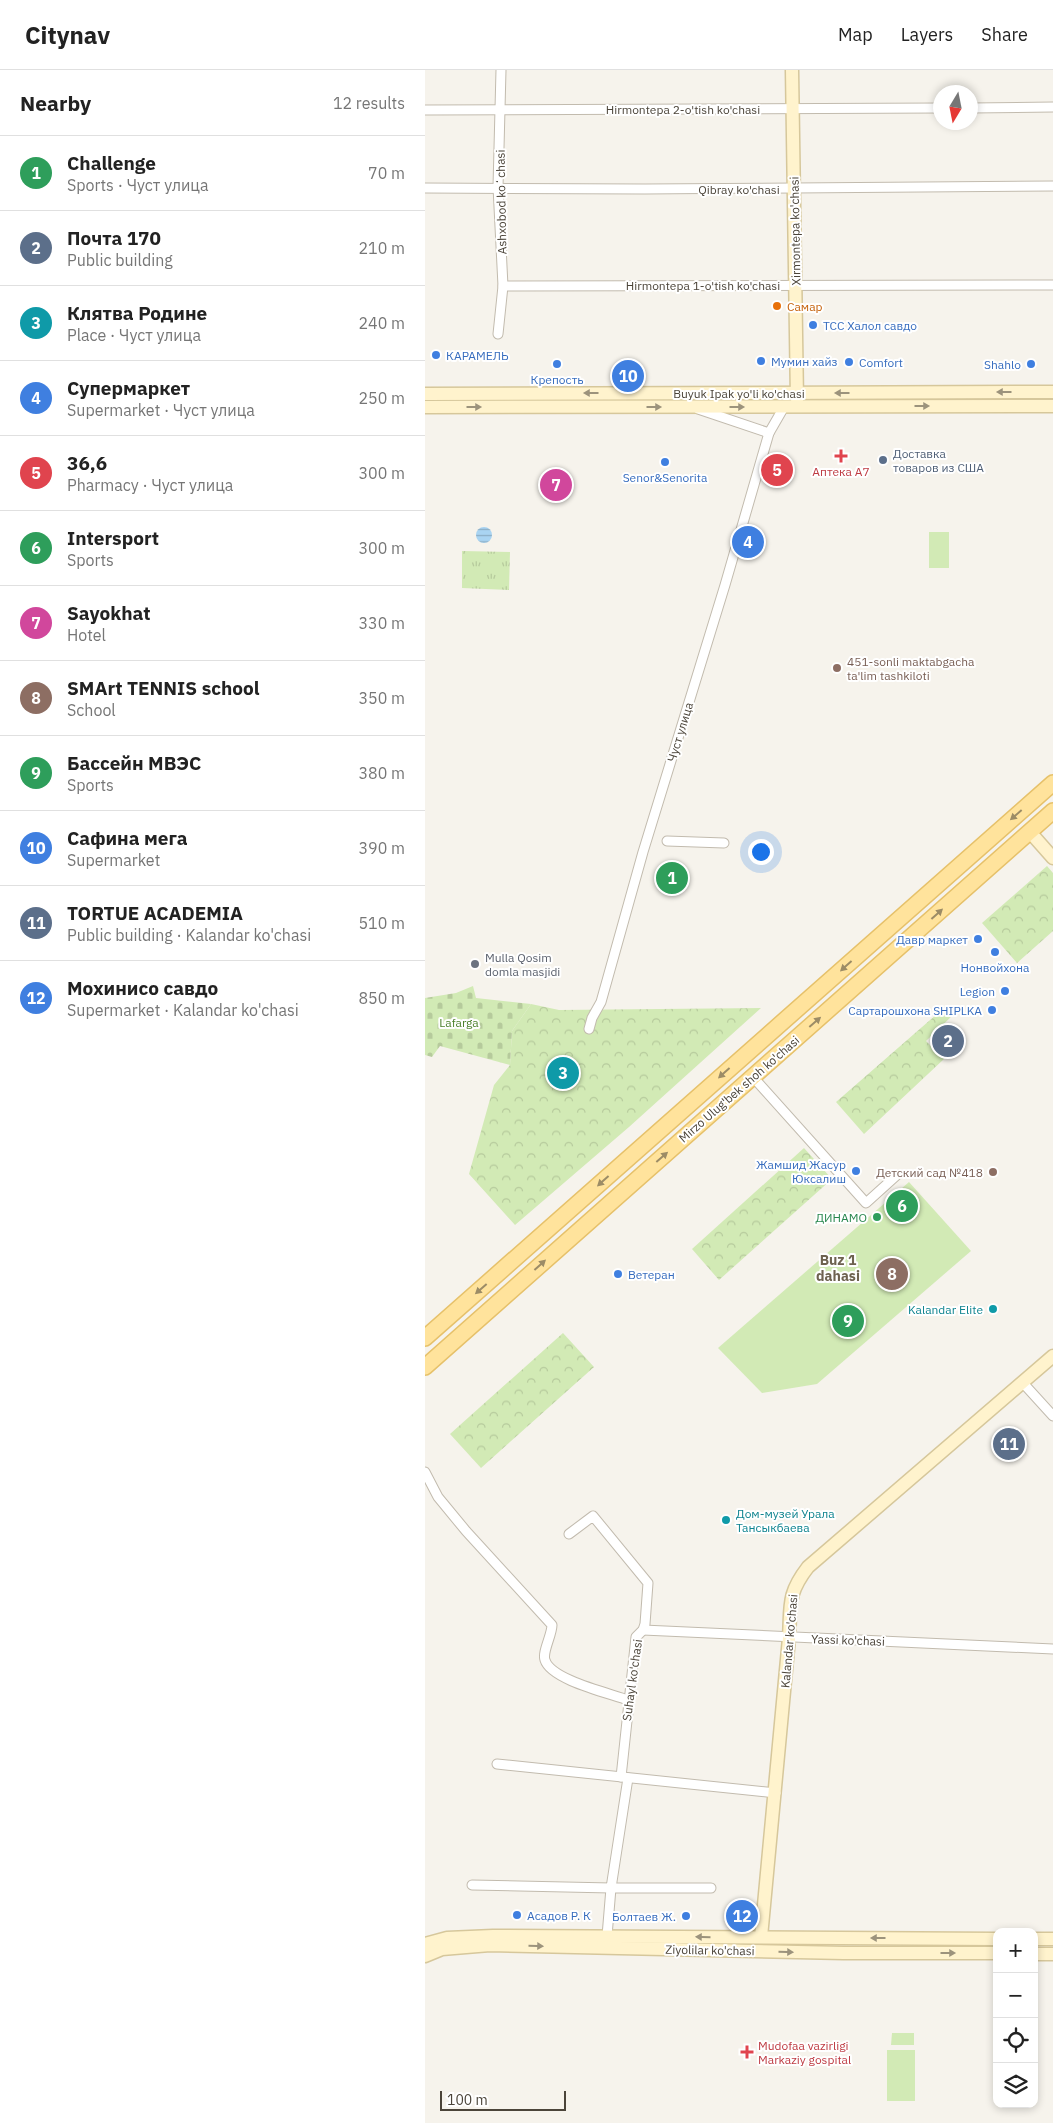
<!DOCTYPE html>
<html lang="en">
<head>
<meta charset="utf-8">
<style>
	:root { --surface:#fff; --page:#f6f6f6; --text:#222; --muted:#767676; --line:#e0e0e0; --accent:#fc3f1d }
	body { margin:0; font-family:"IBM Plex Sans",sans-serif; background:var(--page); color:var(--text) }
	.controls { position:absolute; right:15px; bottom:15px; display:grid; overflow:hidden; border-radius:10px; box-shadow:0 2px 8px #0003 }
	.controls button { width:45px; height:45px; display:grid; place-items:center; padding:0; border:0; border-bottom:1px solid var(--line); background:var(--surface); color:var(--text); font:25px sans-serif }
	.compass { position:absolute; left:508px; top:15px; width:45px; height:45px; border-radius:50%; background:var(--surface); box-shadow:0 2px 8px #0003; rotate:190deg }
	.scale { position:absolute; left:15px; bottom:12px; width:126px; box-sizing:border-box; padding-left:5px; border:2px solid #4b4439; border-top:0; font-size:14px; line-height:18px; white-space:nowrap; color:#4b4439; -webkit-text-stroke:4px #fff; paint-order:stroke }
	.you { position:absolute; left:335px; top:781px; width:18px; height:18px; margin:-12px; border:4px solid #fff; border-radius:50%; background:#1a73e8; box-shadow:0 0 0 8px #1a73e833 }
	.badge { display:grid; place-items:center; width:32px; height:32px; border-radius:50%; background:var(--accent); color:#fff; font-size:16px; font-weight:700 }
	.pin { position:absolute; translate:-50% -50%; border:2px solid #fff; box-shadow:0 1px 5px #0006 }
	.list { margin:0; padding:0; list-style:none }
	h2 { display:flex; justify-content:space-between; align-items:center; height:65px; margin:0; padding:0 20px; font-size:21px }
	h2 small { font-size:16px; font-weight:400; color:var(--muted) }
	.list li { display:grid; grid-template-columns:32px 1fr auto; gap:15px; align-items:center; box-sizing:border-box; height:75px; padding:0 20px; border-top:1px solid var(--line) }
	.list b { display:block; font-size:19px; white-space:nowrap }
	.list p { margin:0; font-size:16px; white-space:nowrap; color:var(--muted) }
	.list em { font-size:16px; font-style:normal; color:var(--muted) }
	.icon { flex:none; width:28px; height:28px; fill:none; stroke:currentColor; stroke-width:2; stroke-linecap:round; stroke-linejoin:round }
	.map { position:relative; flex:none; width:628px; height:2053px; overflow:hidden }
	header { display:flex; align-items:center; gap:30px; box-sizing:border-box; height:70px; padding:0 25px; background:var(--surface); border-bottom:1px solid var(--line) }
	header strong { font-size:24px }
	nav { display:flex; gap:28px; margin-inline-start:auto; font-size:18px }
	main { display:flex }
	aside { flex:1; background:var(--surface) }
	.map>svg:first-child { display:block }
</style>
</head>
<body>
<header>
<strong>Citynav</strong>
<nav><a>Map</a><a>Layers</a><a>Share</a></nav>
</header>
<main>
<aside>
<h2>Nearby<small>12 results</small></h2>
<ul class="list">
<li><span class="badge" style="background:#2e9e5b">1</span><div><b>Challenge</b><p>Sports · Чуст улица</p></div><em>70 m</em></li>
<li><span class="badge" style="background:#5c6f8a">2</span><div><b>Почта 170</b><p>Public building</p></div><em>210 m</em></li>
<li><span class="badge" style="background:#0f9aa8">3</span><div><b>Клятва Родине</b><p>Place · Чуст улица</p></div><em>240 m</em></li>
<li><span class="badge" style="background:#3f7fe0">4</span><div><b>Супермаркет</b><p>Supermarket · Чуст улица</p></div><em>250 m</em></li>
<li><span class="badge" style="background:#e0444e">5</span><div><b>36,6</b><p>Pharmacy · Чуст улица</p></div><em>300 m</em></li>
<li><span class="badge" style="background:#2e9e5b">6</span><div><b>Intersport</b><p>Sports</p></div><em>300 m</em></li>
<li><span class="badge" style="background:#d1479c">7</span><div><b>Sayokhat</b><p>Hotel</p></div><em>330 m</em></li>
<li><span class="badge" style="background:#8d6e63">8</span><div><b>SMArt TENNIS school</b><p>School</p></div><em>350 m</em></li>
<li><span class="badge" style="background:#2e9e5b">9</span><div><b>Бассейн МВЭС</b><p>Sports</p></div><em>380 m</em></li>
<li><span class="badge" style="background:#3f7fe0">10</span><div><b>Сафина мега</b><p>Supermarket</p></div><em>390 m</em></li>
<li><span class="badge" style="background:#5c6f8a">11</span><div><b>TORTUE ACADEMIA</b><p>Public building · Kalandar ko'chasi</p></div><em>510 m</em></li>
<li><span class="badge" style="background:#3f7fe0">12</span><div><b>Мохинисо савдо</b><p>Supermarket · Kalandar ko'chasi</p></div><em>850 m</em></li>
</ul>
</aside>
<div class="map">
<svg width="628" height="2053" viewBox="0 0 628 2053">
	<defs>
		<pattern id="grass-tufts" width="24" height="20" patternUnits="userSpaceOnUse" patternTransform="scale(1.25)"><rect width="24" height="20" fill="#d2eab5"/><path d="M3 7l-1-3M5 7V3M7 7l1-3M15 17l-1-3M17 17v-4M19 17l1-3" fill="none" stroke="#b6ca9c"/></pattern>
		<pattern id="forest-crowns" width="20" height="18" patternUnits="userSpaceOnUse" patternTransform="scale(1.25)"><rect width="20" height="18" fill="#d2eab5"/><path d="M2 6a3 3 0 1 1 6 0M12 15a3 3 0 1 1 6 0" fill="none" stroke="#b6ca9c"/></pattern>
		<pattern id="cemetery-stones" width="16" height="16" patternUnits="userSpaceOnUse" patternTransform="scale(1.25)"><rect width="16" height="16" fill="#d2eab5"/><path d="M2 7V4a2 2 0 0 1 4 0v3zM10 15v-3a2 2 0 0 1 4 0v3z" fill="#b6ca9c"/></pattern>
		<pattern id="water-rules" width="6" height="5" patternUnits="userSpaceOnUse" patternTransform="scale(1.25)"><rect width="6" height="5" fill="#a9d4f2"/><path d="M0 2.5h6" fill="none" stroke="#8caec5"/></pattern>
	</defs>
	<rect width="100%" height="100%" fill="#f6f3ec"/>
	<!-- grass -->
	<polygon fill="url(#grass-tufts)" points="37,481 85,482 84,520 37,518"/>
	<!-- forest -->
	<g fill="url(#forest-crowns)">
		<polygon points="622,796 628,803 628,861 592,893 557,853"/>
		<polygon points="106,934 134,940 336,938 204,1057 90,1155 44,1104 69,1015 85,995 87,961"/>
		<polygon points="520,937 528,945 501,971 519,989 439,1064 411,1032"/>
		<polygon points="379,1078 407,1109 294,1210 267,1179"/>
		<polygon points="138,1263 169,1297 56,1398 25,1364"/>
	</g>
	<!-- cemetery -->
	<polygon fill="url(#cemetery-stones)" points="48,916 51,928 106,934 87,961 85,995 15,976 7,987 0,985 0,928 31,923"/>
	<!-- park -->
	<g fill="#d2eab5">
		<rect x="504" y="462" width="20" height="36"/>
		<polygon points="484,1112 546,1181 392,1314 337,1323 293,1278"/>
		<polygon points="467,1963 489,1963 489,1975 466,1975"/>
		<rect x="462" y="1980" width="28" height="51"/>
	</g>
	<!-- water -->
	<circle fill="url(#water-rules)" cx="59" cy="465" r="8"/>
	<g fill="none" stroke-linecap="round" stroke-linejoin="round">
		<!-- street casing -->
		<g stroke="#c2bbae" stroke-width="11">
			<g id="street">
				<polyline points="546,38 628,37"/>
				<polyline points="0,40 516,38"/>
				<polyline points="0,118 220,119 628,116"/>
				<polyline points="78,216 628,215"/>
				<polyline points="73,264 78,216 73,117 76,0"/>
				<polyline points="273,339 344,363"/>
				<polyline points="242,771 299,773"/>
				<polyline points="164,959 167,948 176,932 218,782 300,515 344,363 359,337"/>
				<polyline points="328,1007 441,1133 472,1105"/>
				<polyline points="598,1313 628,1346"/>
				<path d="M 0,1402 L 13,1427 L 41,1461 L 127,1555 C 127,1565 117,1582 120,1590 C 126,1610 184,1623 203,1630"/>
				<polyline points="144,1464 168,1446 223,1513 220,1554 218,1560 211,1567 196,1707"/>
				<polyline points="218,1560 628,1579"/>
				<polyline points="72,1694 351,1723"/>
				<polyline points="47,1815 186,1818 203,1708"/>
				<polyline points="182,1866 186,1818 286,1818"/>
			</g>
		</g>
		<!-- secondary casing -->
		<g stroke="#d6c79b" stroke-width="15">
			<g id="secondary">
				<polyline points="367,0 372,330"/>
				<polyline points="0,324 628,322"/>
				<polyline points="0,337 628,336"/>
				<polyline points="605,762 628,788"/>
				<path d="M 336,1867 L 364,1568 C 366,1535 362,1524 383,1497 L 628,1286"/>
				<polyline points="609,1869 628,1869"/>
				<polyline points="0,1874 22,1868 68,1866 572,1869"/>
				<polyline points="609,1884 628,1884"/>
				<polyline points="0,1886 17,1879 65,1875 419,1883 572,1883"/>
			</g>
		</g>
		<!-- primary casing -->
		<g stroke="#e6c16a" stroke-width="18">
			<g id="primary">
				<polyline points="0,1268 628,713"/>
				<polyline points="0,1297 628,741"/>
			</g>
		</g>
		<!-- street -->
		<use href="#street" stroke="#fff" stroke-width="9"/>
		<!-- secondary -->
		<use href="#secondary" stroke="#fff3cd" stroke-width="12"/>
		<!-- primary -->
		<use href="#primary" stroke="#ffe39c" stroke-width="15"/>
	</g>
	<!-- one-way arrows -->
	<defs><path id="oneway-solid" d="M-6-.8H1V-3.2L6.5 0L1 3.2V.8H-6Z" transform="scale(1.25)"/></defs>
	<g fill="#9c937c">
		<use href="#oneway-solid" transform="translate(579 322) rotate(180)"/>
		<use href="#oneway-solid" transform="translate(166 323) rotate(180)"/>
		<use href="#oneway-solid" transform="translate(417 323) rotate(180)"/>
		<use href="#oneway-solid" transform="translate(497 336)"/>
		<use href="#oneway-solid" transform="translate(49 337)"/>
		<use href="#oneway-solid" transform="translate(229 337)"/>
		<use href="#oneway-solid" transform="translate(312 337)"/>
		<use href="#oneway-solid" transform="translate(278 1867) rotate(-179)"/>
		<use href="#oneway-solid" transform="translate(453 1868) rotate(-180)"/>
		<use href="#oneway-solid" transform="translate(111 1876) rotate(1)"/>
		<use href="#oneway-solid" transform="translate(361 1882) rotate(1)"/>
		<use href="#oneway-solid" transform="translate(523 1883)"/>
	</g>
	<g fill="#9c8c66">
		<use href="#oneway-solid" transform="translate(591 745) rotate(139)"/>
		<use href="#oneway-solid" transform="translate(512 844) rotate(-42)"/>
		<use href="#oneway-solid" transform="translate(421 896) rotate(138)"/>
		<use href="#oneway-solid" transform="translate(390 952) rotate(-41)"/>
		<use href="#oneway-solid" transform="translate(299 1003) rotate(138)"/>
		<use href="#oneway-solid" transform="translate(237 1087) rotate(-41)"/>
		<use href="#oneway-solid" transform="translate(178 1111) rotate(138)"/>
		<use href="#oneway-solid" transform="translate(115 1195) rotate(-42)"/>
		<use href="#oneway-solid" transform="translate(56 1219) rotate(139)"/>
	</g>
	<!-- markers -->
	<circle fill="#e8710a" stroke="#fff" stroke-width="2" cx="352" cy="236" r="5"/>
	<g fill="#3f7fe0" stroke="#fff" stroke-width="2">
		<circle cx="388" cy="255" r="5"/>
		<circle cx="11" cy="285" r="5"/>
		<circle cx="336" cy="291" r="5"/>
		<circle cx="424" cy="292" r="5"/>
		<circle cx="132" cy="294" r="5"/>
		<circle cx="606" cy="294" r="5"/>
		<circle cx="240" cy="392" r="5"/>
		<circle cx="553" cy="869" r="5"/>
		<circle cx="570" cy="882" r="5"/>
		<circle cx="580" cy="921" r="5"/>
		<circle cx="567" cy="940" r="5"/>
		<circle cx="431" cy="1101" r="5"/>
		<circle cx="193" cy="1204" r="5"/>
		<circle cx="92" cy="1845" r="5"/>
		<circle cx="261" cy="1846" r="5"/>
	</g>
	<g fill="#e0444e" stroke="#fff" stroke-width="2">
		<path d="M413.5 378.5h5v5h5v5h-5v5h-5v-5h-5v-5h5z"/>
		<path d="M319.5 1974.5h5v5h5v5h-5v5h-5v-5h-5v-5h5z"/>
	</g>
	<circle fill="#5c6f8a" stroke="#fff" stroke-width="2" cx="458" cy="390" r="5"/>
	<g fill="#8d6e63" stroke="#fff" stroke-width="2">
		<circle cx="412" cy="598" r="5"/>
		<circle cx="568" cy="1102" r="5"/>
	</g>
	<circle fill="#6b7280" stroke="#fff" stroke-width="2" cx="50" cy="894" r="5"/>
	<circle fill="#2e9e5b" stroke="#fff" stroke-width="2" cx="452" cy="1147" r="5"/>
	<g fill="#0f9aa8" stroke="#fff" stroke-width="2">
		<circle cx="568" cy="1239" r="5"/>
		<circle cx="301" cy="1450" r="5"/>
	</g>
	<g text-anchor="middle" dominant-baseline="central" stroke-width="4" stroke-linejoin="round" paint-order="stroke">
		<!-- street labels -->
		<g font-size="12" fill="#4b4439" stroke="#fff">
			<text x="258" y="39">Hirmontepa 2-o'tish ko'chasi</text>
			<text x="314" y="119">Qibray ko'chasi</text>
			<text transform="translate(76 132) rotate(-91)">Ashxobod koʻchasi</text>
			<text transform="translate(370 161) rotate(-91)">Xirmontepa ko'chasi</text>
			<text x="278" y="215">Hirmontepa 1-o'tish ko'chasi</text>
			<text x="314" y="323">Buyuk Ipak yo'li ko'chasi</text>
			<text transform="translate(255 662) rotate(-73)">Чуст улица</text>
			<text transform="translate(314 1019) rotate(-41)">Mirzo Ulug'bek shoh ko'chasi</text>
			<text transform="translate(423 1570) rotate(2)">Yassi ko'chasi</text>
			<text transform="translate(364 1571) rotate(-85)">Kalandar ko'chasi</text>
			<text transform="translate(207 1610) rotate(-82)">Suhayl ko'chasi</text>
			<text transform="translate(285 1880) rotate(1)">Ziyolilar ko'chasi</text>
		</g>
		<!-- food labels -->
		<g font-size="12" fill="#c56008" stroke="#fff" text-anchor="start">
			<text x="362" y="236">Самар</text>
		</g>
		<!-- shop labels -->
		<g font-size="12" fill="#366cbe" stroke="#fff" text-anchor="start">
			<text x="398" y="255">ТСС Халол савдо</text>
			<text x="21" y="285">КАРАМЕЛЬ</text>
			<text x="346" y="291">Мумин хайз</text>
			<text x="434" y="292">Comfort</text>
			<text x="596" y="294" text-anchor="end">Shahlo</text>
			<text x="132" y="309" text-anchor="middle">Крепость</text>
			<text x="240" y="407" text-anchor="middle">Senor&amp;Senorita</text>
			<text x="543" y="869" text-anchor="end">Давр маркет</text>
			<text x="570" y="897" text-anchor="middle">Нонвойхона</text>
			<text x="570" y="921" text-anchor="end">Legion</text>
			<text x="557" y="940" text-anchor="end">Сартарошхона SHIPLKA</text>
			<text x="421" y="1094" text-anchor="end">Жамшид Жасур<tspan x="421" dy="14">Юксалиш</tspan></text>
			<text x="203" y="1204">Ветеран</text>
			<text x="102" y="1845">Асадов Р. К</text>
			<text x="251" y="1846" text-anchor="end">Болтаев Ж.</text>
		</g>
		<!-- service labels -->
		<g font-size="12" fill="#4e5e75" stroke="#fff" text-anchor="start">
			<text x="468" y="383">Доставка<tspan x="468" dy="14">товаров из США</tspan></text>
		</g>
		<!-- health labels -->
		<g font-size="12" fill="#be3a42" stroke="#fff">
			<text x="416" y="401">Аптека А7</text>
			<text x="333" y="1975" text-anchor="start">Mudofaa vazirligi<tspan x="333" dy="14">Markaziy gospital</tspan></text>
		</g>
		<!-- education labels -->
		<g font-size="12" fill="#785e54" stroke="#fff" text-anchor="start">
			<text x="422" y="591">451-sonli maktabgacha<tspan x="422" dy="14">ta'lim tashkiloti</tspan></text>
			<text x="558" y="1102" text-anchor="end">Детский сад №418</text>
		</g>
		<!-- worship labels -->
		<g font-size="12" fill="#5b616d" stroke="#fff" text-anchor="start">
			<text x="60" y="887">Mulla Qosim<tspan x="60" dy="14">domla masjidi</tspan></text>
		</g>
		<!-- park labels -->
		<g font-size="12" fill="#4a7f2a" stroke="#fff">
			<text x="34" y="952">Lafarga</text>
		</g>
		<!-- leisure labels -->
		<g font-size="12" fill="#27864d" stroke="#fff" text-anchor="end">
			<text x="442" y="1147">ДИНАМО</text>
		</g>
		<!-- culture labels -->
		<g font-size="12" fill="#0d838f" stroke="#fff" text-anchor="end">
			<text x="558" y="1239">Kalandar Elite</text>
			<text x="311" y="1443" text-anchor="start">Дом-музей Урала<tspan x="311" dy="14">Тансыкбаева</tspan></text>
		</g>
		<!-- neighbourhood labels -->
		<g font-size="14" font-weight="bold" fill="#6e6250" stroke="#fff">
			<text x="413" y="1190">Buz 1<tspan x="413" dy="16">dahasi</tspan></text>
		</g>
	</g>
</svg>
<div class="controls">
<button>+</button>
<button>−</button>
<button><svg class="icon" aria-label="locate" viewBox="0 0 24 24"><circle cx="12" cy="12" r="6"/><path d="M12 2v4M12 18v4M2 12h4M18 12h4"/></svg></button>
<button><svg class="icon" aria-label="layers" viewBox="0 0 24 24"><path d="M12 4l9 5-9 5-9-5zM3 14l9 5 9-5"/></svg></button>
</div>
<svg class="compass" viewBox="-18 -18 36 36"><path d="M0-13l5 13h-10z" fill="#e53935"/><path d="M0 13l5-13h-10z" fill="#767676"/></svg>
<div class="scale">100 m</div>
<div class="you"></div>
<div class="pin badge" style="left:247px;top:808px;background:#2e9e5b">1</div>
<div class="pin badge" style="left:523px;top:971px;background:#5c6f8a">2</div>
<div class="pin badge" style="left:138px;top:1003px;background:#0f9aa8">3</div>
<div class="pin badge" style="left:323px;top:472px;background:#3f7fe0">4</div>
<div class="pin badge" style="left:352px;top:400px;background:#e0444e">5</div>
<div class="pin badge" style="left:477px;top:1136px;background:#2e9e5b">6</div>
<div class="pin badge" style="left:131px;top:415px;background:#d1479c">7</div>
<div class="pin badge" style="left:467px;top:1204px;background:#8d6e63">8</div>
<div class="pin badge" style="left:423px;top:1251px;background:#2e9e5b">9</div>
<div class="pin badge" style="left:203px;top:306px;background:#3f7fe0">10</div>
<div class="pin badge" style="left:584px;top:1374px;background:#5c6f8a">11</div>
<div class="pin badge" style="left:317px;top:1846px;background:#3f7fe0">12</div>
</div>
</main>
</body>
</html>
